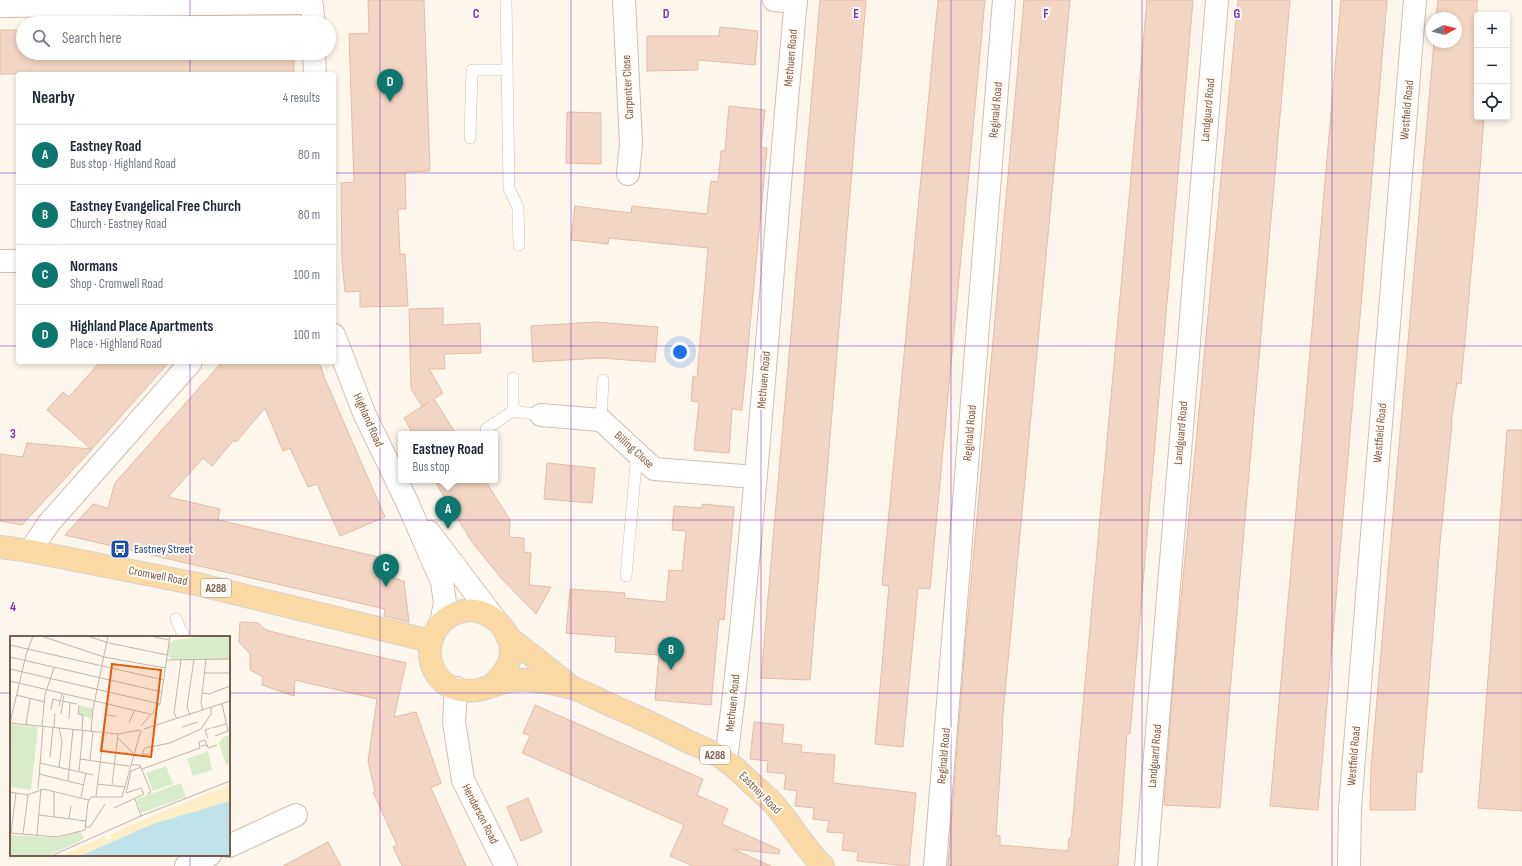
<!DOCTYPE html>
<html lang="en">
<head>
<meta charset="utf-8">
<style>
	:root { --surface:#fff; --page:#f6f6f7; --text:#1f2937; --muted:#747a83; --line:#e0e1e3; --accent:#0f766e }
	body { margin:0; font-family:"Sofia Sans Condensed",sans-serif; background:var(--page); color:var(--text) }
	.controls { position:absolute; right:12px; top:12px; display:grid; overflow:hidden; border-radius:4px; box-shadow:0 2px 6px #0003 }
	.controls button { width:36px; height:36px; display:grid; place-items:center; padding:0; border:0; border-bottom:1px solid var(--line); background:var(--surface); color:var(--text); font:20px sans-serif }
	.compass { position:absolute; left:1426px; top:12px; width:36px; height:36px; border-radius:50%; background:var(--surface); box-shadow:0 2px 6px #0003; rotate:83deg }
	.you { position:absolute; left:680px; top:352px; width:14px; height:14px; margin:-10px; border:3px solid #fff; border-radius:50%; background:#1a73e8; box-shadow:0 0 0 6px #1a73e833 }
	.badge { display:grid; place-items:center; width:26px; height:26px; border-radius:50%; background:var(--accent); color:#fff; font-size:13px; font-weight:700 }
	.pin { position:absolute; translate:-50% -33px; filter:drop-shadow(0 1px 2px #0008) }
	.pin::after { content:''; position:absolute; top:21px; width:14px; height:12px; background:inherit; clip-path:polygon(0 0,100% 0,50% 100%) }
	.popup { position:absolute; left:398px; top:431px; width:100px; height:52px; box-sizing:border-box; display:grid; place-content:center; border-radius:4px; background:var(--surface); filter:drop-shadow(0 1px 3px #0005); font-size:13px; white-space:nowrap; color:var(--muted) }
	.popup b { font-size:15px; color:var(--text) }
	.popup::after { content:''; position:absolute; left:50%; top:100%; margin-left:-8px; border:8px solid transparent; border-top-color:var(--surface) }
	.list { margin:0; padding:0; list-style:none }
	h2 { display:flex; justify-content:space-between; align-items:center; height:52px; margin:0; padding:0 16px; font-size:17px }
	h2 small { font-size:13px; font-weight:400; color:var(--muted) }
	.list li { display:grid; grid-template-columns:26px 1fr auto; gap:12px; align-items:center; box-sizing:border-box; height:60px; padding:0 16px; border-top:1px solid var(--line) }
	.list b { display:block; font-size:15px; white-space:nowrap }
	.list p { margin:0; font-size:13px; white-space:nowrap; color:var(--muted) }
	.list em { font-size:13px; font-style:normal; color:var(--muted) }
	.icon { flex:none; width:22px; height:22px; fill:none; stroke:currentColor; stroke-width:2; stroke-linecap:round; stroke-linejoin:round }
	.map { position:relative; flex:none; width:1522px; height:866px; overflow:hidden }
	.search { position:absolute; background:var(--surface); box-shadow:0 2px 6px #0003; left:16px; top:16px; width:320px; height:44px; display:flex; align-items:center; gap:10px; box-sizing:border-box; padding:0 14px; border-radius:22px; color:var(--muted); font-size:15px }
	.panel { position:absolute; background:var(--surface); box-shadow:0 2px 6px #0003; left:16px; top:72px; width:320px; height:292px; border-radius:4px }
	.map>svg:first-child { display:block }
</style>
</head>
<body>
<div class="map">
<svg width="1522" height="866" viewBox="0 0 1522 866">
	<rect width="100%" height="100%" fill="#fdf6ec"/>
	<!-- building -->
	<g fill="#f3d5c3" stroke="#e6bba3">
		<polygon points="368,0 424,0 430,171 405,172 406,209 398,209 400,254 405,254 408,306 360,307 360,291 345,292 342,261 341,183 354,182 349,34 369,33"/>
		<polygon points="820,0 866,0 810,680 761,678"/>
		<polygon points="938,0 985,0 930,589 918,588 903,747 875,744 889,586 882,585"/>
		<polygon points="1024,0 1070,0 1002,726 1003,726 996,835 1000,836 1000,845 1068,851 1069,838 1071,838 1147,0 1193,0 1130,734 1127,734 1118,866 948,866 963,671"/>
		<polygon points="1238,0 1290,0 1220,808 1164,805 1173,684"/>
		<polygon points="1341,0 1387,0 1318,810 1270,806"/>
		<polygon points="1438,0 1477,0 1477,117 1484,117 1477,207 1461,384 1457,383 1451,423 1452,423 1440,543 1422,772 1417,772 1415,810 1370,810 1371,768 1434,42 1456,42 1456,18 1436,18"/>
		<polygon points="720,27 758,31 755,65 698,60 698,70 647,71 647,36 719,36"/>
		<polygon points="0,30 23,30 23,53 294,53 294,74 0,74"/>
		<polygon points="729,106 765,110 761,147 767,148 742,410 732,409 729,453 694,450 699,402 691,401 693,376 697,377 708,248 609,238 608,244 571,240 575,206 631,213 632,206 707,214 711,181 718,182 721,151 725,151"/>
		<polygon points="567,112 601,113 601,164 566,163"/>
		<polygon points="443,308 443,325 480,323 481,353 444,354 445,369 429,369 443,393 434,399 456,434 413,434 404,418 429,402 422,406 411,389 409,309"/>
		<polygon points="596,322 658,327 655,362 600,358 533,362 531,326"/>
		<polygon points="100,362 169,362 92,449 22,525 0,521 0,454 23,457 27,443 91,449 47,410 63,392 69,397"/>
		<polygon points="222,362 319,362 325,379 385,517 340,536 317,484 308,487 290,448 283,451 265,408 236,442 234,440 212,466 203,458 168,497 220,509 218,520 392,560 388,576 404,581 409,622 384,616 385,609 65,535 93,504 108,508 115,483"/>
		<polygon points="1507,430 1522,430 1522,811 1478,808"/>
		<polygon points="547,463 595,468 592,503 544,499"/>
		<polygon points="434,480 485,480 510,520 509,537 524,538 524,552 531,553 529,585 551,587 536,614 501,578 472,542"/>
		<polygon points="702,504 734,507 724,620 719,619 711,705 655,700 659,655 615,652 616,637 566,633 570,589 625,593 624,598 666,602 669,570 682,571 686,531 672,530 674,506 702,508"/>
		<polygon points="240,622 258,623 266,630 297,638 406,663 394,717 416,712 441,783 431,788 466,866 402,866 393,847 397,845 373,792 375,791 368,761 377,699 295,680 294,696 262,685 263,677 250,670 250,654 239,642"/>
		<polygon points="535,705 703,779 697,795 728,809 722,824 780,850 779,854 733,849 771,866 693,866 670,856 684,825 522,753 530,736 523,733"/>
		<polygon points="754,722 784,725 782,743 802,745 801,752 835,755 833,783 916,793 909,866 857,861 858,852 842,850 844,833 827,832 829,821 813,819 814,808 795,806 797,791 784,789 786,774 767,772 768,761 750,759"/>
		<polygon points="528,798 542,832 521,841 507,807"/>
		<polygon points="328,842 341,866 283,866"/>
	</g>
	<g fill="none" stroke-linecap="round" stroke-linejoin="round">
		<!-- lane casing -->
		<g stroke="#d1beb0" stroke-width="12">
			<g id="lane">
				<polyline points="506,0 509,188 518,208 519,245"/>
				<polyline points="470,138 472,70 507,70"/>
				<polyline points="513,411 513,378"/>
				<polyline points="601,420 603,380"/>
				<polyline points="486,429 513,411 541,415"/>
				<polyline points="626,576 637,453"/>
				<polyline points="176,619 184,637"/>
			</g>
		</g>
		<!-- street casing -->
		<g stroke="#d1beb0" stroke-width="24">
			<g id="street">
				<polyline points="624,0 631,144 628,174"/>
				<polyline points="774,0 796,2"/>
				<polyline points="0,6 311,3"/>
				<polyline points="0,261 18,261"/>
				<polyline points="541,415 601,420 654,469 755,477"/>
				<polyline points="30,551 49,523 191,362"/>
				<polyline points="456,688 454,722 463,780 506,866"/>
				<path d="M 726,760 C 758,508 772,253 796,0"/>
				<polyline points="229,846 296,815"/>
				<polyline points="186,866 210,855"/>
				<polyline points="935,866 1004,0"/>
				<polyline points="1146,866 1217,0"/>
				<polyline points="1349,866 1350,808 1415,0"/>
			</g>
		</g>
		<!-- secondary casing -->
		<g stroke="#d6c0b0" stroke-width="24">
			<g id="secondary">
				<polyline points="311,0 314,23"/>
				<polyline points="314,53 315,74"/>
				<polyline points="334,335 364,413 407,502 442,582 445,603 441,623"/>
				<polyline points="429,532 494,618"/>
			</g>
		</g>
		<!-- primary casing -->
		<g stroke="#dad1cd" stroke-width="24">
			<g id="primary">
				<polyline points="0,547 30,551 197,584 430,641"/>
				<polyline points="507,636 569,685"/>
				<path d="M 492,685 C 502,676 512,664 511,649 C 509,622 479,602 454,614 C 425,627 421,670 449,686 C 474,699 491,683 515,680 C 528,679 539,681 551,683 C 558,685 566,686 573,688 C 587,693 601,701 615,707 C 638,717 660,727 683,739 C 697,746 714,751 726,761 C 733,765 739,772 746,778 C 754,786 764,794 772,802 C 790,822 803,847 823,866"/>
			</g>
		</g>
		<!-- lane -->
		<use href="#lane" stroke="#fff" stroke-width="11"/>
		<!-- street -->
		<use href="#street" stroke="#fff" stroke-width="22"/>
		<!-- secondary -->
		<use href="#secondary" stroke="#fff" stroke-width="22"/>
		<!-- primary -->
		<use href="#primary" stroke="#fbd9a5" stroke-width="22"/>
	</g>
	<!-- grid -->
	<path fill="none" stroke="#7b2cbf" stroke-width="1" stroke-opacity="0.55" d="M 190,0 L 190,23M 380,0 L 380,866M 571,0 L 571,866M 761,0 L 761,866M 951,0 L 951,866M 1142,0 L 1142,866M 1332,0 L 1332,866M 190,53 L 190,74M 0,173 L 18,173M 334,173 L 1522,173M 0,346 L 18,346M 334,346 L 1522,346M 190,362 L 190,637M 0,520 L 1522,520M 0,693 L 11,693M 229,693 L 1522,693M 190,855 L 190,866"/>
	<!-- icons -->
	<defs>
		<g id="bus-square" transform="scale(1)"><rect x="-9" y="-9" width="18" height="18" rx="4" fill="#1a4fb4" stroke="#fffaf3"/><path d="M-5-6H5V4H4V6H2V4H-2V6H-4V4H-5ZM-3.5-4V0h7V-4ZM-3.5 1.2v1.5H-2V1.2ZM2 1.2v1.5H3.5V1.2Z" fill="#fff"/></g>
	</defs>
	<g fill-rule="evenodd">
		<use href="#bus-square" x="120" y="549"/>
	</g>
	<g text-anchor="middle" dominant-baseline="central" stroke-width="4" stroke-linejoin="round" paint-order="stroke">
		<!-- shield labels -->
		<g fill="#fffaf3" stroke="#a28b7f" stroke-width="1">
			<rect x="201" y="579" width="30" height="18" rx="3"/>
			<rect x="700" y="746" width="30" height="18" rx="3"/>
		</g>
		<g font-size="11" font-weight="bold" fill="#7a5c4d">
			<text x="216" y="588">A288</text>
			<text x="715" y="755">A288</text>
		</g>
		<!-- street labels -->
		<g font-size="12" fill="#7a5c4d" stroke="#fffaf3">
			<text transform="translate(791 58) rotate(-85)">Methuen Road</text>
			<text transform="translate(628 87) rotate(-93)">Carpenter Close</text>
			<text transform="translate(996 110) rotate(-85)">Reginald Road</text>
			<text transform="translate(1208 110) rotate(-85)">Landguard Road</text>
			<text transform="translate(1407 110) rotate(-85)">Westfield Road</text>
			<text transform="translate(764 380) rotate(-85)">Methuen Road</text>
			<text transform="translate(368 420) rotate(66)">Highland Road</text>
			<text transform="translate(970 433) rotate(-85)">Reginald Road</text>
			<text transform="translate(1181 433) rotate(-85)">Landguard Road</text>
			<text transform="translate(1380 433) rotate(-85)">Westfield Road</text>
			<text transform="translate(634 450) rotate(42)">Billing Close</text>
			<text transform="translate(158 576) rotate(11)">Cromwell Road</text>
			<text transform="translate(733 703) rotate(-84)">Methuen Road</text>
			<text transform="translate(944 756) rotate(-85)">Reginald Road</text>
			<text transform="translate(1155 756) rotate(-85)">Landguard Road</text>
			<text transform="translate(1354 756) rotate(-85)">Westfield Road</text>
			<text transform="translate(760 793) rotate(45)">Eastney Road</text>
			<text transform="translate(480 814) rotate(63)">Henderson Road</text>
		</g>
		<!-- transit labels -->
		<g font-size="12" fill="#164399" stroke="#fffaf3" text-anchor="start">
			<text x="134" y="549">Eastney Street</text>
		</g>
	</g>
	<!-- overview -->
	<g transform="translate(10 636)">
		<rect width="220" height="220" fill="#fdf6ec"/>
		<path d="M 200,0 L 220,0 L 220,23 L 164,24 L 157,19 L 159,7 L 164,4 ZM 69,69 L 83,73 L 82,83 L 68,78 ZM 0,88 L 28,91 L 21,154 L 0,151 ZM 220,99 L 220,128 L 216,129 L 209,107 L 214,101 ZM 198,115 L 202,134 L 183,140 L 177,123 ZM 156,130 L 163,148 L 143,155 L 136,137 ZM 171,147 L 176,161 L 131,177 L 127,163 ZM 69,195 L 74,201 L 70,205 L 37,220 L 0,220 L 0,199 L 49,202 Z" fill="#d8ecc9"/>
		<path d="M 220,148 L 220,175 L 103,220 L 50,220 L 95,200 L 96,204 L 102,202 L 99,199 L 113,192 Z" fill="#fcefc7"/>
		<path d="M 220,165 L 220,220 L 70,220 L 143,188 Z" fill="#bfe3e8"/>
		<path fill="none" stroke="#c5b3a7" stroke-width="1" d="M 31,0 L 94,21 L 155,32M 77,0 L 99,7 L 157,19M 140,0 L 159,4M 0,9 L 154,44M 0,21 L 152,56M 157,24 L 220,23M 0,33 L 150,68M 195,37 L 220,37M 0,45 L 140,78M 193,57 L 199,58 L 220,50M 6,59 L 35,66M 52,65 L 67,68M 69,69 L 68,78 L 73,79 L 72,94M 97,69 L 95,79 L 106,80M 49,70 L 52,58M 41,74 L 43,63 L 50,65M 193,74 L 191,67 L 196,23M 51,78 L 54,59M 180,79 L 177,71 L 184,23M 59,83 L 60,66M 167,83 L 164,77 L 171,24M 0,87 L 16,19 L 23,0M 0,87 L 108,98 L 130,94M 119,87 L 124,75M 16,89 L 20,63M 32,90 L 35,59 L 44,32M 131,90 L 150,68 L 160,0M 44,91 L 45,77M 172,91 L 188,86M 202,92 L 216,88M 134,93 L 220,65M 81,95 L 83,73 L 98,0M 205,100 L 218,95 L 212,68M 108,102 L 123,117M 198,102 L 195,94 L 200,92M 191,110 L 197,109 L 198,112 L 207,109M 138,119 L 132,117 L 135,112 L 160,107 L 191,93 L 201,78 L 201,72M 40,121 L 43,91M 70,123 L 119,130M 80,124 L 83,96M 30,127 L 83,139M 121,129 L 130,129 L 141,156 L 137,158M 49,131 L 52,106 L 49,92M 132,133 L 190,112 L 189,106 L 195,104 L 197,109M 69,135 L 73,94M 29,138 L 74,149M 58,145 L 63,93M 87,148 L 115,151M 102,149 L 108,98M 28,153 L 33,91M 0,156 L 18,159 L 33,153 L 79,164M 86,160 L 94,97M 71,161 L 76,137M 125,163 L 131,180M 104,172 L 134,158 L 131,152 L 116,157 L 121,135 L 131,131M 29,179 L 76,185M 44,181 L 44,156M 59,183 L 61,170M 75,191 L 80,191 L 95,168M 0,197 L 47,201 L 75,194 L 78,166 L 81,161 L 112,161 L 131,94M 1,197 L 6,157M 13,198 L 18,159M 27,199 L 31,153M 41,220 L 131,180 L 220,145"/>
		<path fill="#e8590c" fill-opacity="0.15" stroke="#e8590c" stroke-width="2" d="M 102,28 L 151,34 L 141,121 L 91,115 Z"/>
		<rect width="220" height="220" fill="none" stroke="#7a5c4d" stroke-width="2"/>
	</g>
	<g font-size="13" text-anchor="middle" font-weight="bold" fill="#7b2cbf" stroke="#fffaf3" stroke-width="4" stroke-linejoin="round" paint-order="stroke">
		<text x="476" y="18">C</text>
		<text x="666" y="18">D</text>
		<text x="856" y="18">E</text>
		<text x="1046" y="18">F</text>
		<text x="1237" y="18">G</text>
		<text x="13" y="438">3</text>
		<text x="13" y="611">4</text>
	</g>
</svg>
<div class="controls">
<button>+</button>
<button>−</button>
<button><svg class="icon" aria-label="locate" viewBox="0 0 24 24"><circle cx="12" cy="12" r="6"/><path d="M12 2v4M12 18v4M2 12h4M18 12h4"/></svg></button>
</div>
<svg class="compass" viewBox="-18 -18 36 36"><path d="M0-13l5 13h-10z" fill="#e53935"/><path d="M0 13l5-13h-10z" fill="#747a83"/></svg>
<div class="you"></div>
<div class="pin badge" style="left:448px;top:529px">A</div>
<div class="popup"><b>Eastney Road</b>Bus stop</div>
<div class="pin badge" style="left:671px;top:670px">B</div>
<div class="pin badge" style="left:386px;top:587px">C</div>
<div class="pin badge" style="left:390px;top:102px">D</div>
<div class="search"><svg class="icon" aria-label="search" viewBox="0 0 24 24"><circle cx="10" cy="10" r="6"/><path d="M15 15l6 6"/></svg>Search here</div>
<section class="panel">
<h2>Nearby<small>4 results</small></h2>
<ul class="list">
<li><span class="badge">A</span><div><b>Eastney Road</b><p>Bus stop · Highland Road</p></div><em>80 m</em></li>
<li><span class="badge">B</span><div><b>Eastney Evangelical Free Church</b><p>Church · Eastney Road</p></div><em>80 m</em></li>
<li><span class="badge">C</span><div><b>Normans</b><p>Shop · Cromwell Road</p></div><em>100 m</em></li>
<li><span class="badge">D</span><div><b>Highland Place Apartments</b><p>Place · Highland Road</p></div><em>100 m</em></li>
</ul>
</section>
</div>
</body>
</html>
